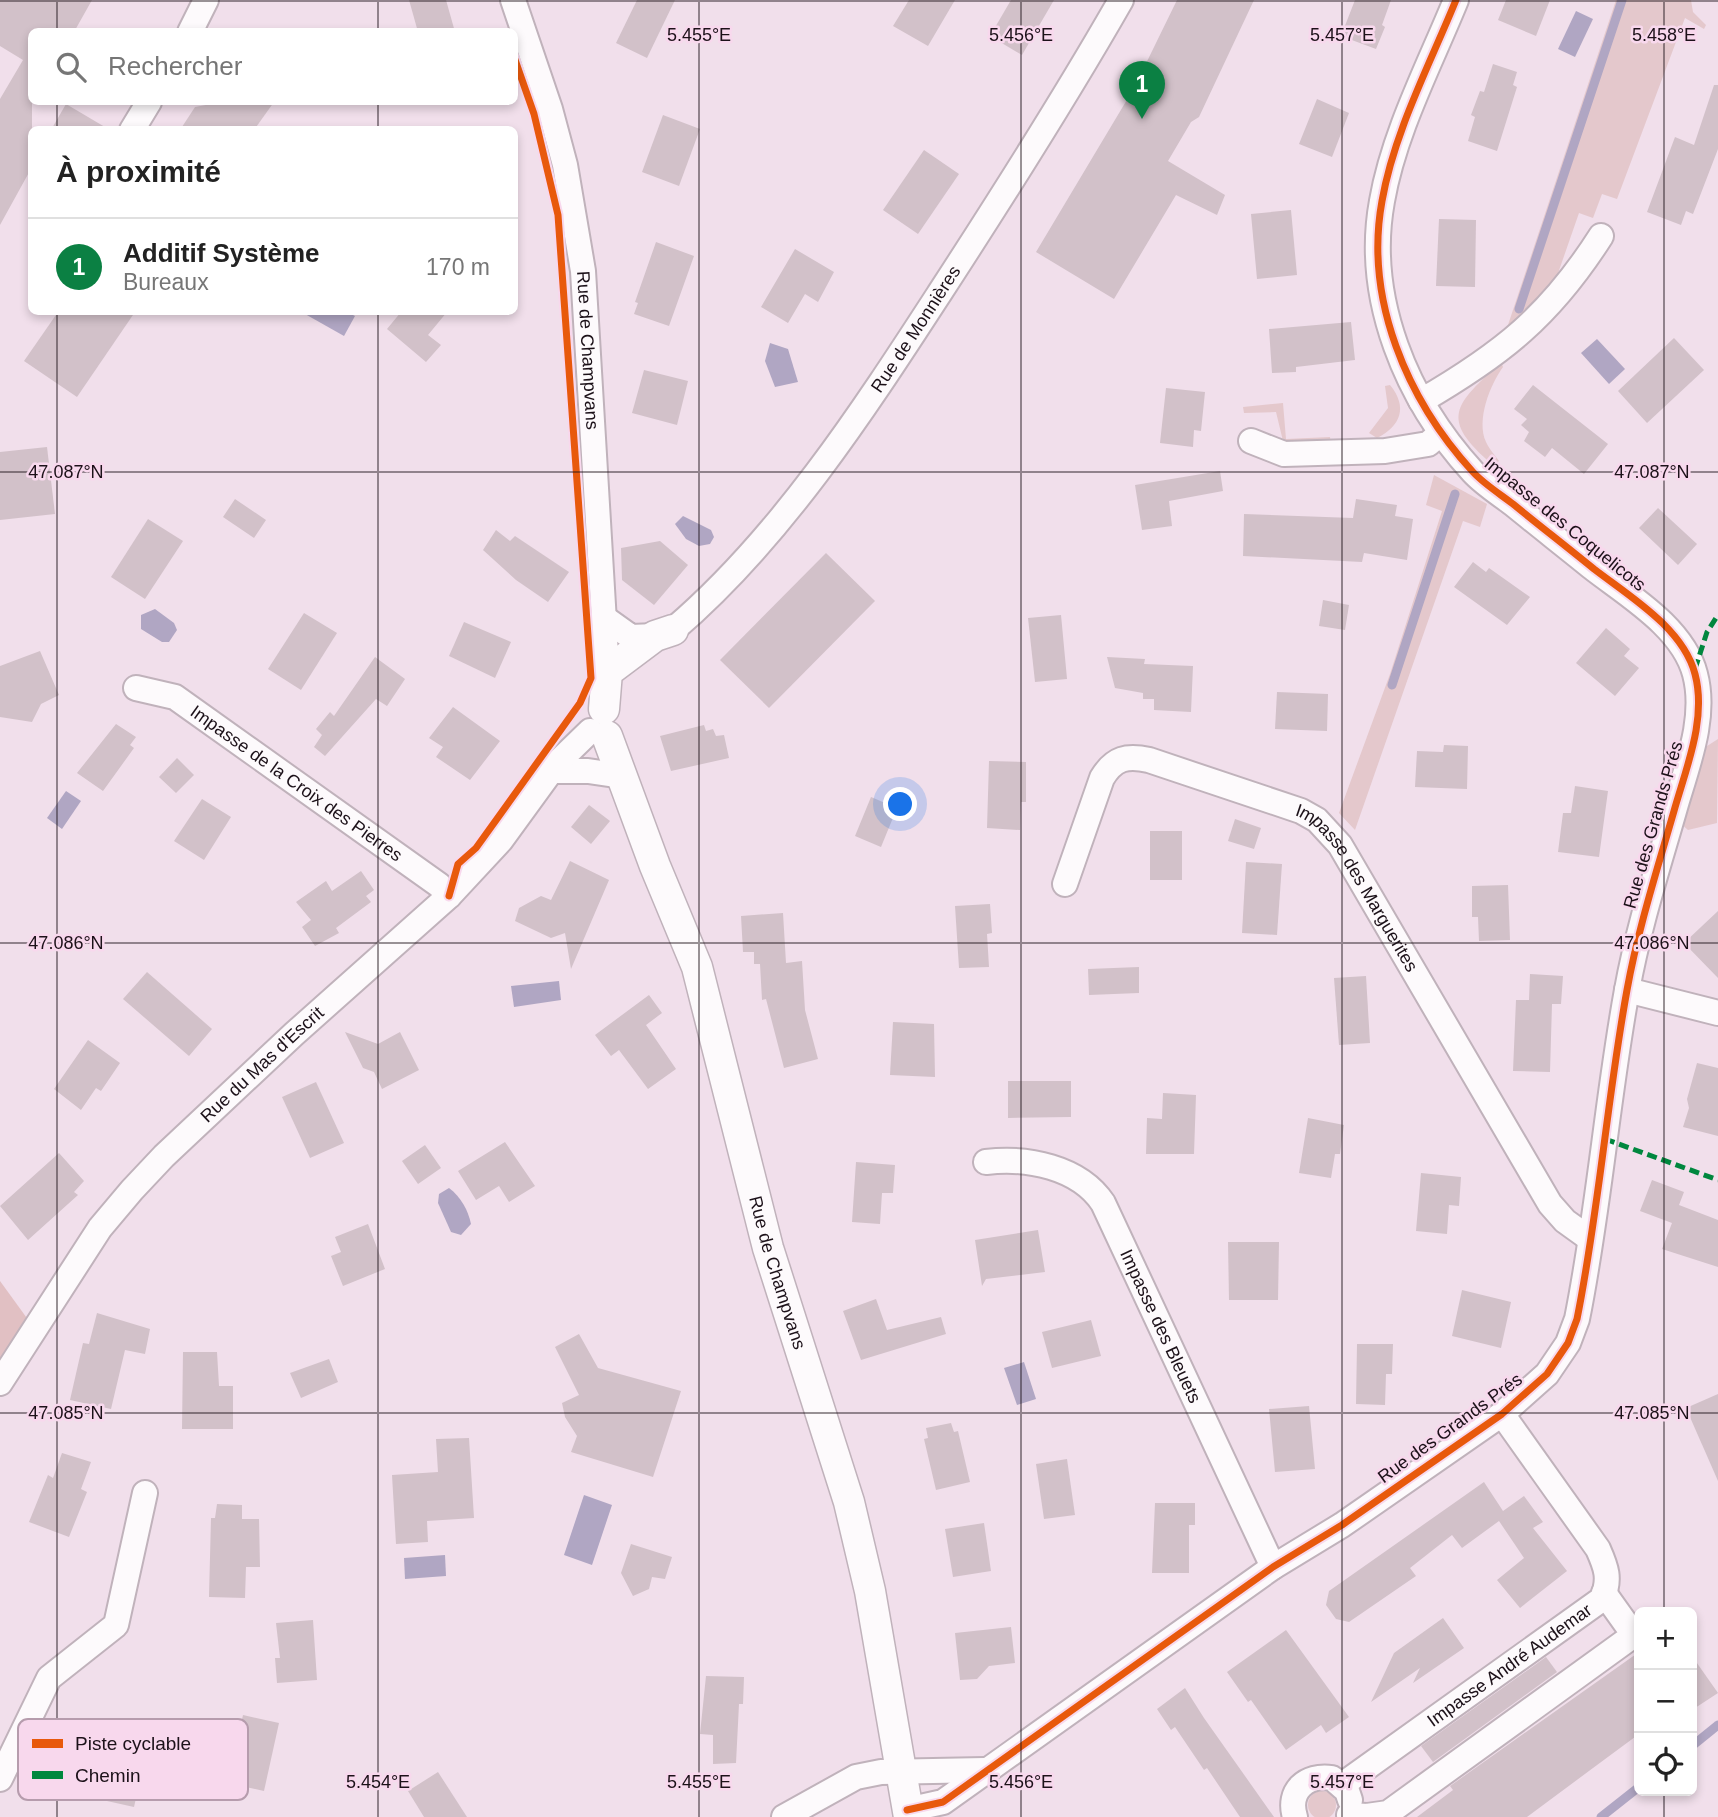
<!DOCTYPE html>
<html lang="fr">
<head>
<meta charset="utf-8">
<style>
	:root { --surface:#fff; --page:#f6f6f6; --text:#222; --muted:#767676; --line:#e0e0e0; --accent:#0b8043 }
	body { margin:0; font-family:Arial,sans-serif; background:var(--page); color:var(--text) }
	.controls { position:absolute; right:21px; bottom:21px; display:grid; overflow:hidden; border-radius:10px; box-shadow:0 4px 10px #0003 }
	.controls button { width:63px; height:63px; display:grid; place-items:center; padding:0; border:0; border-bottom:2px solid var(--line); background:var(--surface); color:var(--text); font:35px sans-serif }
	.you { position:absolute; left:901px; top:805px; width:24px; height:24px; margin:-18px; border:5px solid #fff; border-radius:50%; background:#1a73e8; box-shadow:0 0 0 10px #1a73e833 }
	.badge { display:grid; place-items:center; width:46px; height:46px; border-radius:50%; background:var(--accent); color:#fff; font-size:23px; font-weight:700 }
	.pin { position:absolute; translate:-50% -58px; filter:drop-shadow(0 2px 4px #0008) }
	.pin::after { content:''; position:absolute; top:37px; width:24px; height:21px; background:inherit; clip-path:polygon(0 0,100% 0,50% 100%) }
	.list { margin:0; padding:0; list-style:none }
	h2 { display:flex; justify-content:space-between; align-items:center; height:91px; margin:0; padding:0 28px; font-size:30px }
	h2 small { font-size:23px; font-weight:400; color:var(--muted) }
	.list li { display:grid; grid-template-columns:46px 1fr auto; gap:21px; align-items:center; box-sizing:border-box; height:98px; padding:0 28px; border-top:2px solid var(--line) }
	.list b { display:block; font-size:26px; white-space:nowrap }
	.list p { margin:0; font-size:23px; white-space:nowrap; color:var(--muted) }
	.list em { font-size:23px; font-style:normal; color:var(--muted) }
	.icon { flex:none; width:38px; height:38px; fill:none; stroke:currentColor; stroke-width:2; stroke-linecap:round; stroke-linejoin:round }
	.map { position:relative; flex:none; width:1718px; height:1817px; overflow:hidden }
	.search { position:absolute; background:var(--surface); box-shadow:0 4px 10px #0003; left:28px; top:28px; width:490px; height:77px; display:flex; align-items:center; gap:18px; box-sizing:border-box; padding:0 24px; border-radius:10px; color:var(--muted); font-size:26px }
	.panel { position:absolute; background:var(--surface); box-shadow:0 4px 10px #0003; left:28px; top:126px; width:490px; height:189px; border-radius:10px }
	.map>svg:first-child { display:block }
</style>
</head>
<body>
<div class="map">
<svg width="1718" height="1817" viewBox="0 0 1718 1817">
	<rect width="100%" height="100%" fill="#f1dfeb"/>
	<!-- green -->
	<g fill="#e4c8cc">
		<polygon points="1616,0 1691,0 1693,12 1706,25 1704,29 1685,18 1617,199 1602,194 1593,218 1579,213 1555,282 1505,334"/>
		<path d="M 1501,362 L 1503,367 C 1490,385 1476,420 1486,442 C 1489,449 1495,455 1499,461 L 1493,465 C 1438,418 1455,405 1501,362 Z"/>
		<path d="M 1390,385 C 1408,407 1401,426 1377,438 L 1369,433 L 1388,408 L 1385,386 Z"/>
		<polygon points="1283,403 1286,439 1330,437 1331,443 1298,445 1283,441 1276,412 1244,413 1243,407"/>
		<polygon points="1434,475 1487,504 1480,527 1463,521 1355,830 1339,813 1390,674 1442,511 1426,505"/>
		<polygon points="1718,739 1717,823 1688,830 1680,823 1704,748"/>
		<circle cx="1322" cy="1805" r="14"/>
	</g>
	<!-- forest -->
	<polygon fill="#e1c0c3" points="0,1281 29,1321 0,1364"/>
	<!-- water -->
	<g fill="#b0a6c3">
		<polygon points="1576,11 1593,19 1575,57 1558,49"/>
		<polygon points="306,312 347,312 355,316 344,336 305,314"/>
		<polygon points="1597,339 1625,369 1609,384 1581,353"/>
		<polygon points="770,343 788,349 798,382 775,387 765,361"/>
		<polygon points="683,516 711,530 714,537 710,544 699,546 686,539 675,524"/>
		<polygon points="155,609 174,623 177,630 169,642 162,642 141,629 141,615"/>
		<polygon points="66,791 81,801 62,829 47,818"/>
		<polygon points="559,981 561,1000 514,1007 511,986"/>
		<path d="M 449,1188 C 461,1197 468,1210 471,1224 L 461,1235 L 451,1232 L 438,1203 L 439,1194 Z"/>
		<polygon points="1024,1362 1036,1399 1017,1405 1004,1368"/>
		<polygon points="584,1495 612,1505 592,1565 564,1555"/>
		<polygon points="445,1555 446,1576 405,1579 404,1558"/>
	</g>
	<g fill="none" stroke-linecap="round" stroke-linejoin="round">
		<!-- stream -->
		<g stroke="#b0a6c3" stroke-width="9">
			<polyline points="1519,309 1622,0"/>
			<polyline points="1392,685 1455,494"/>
			<polyline points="1692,1746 1718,1725"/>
			<polyline points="1601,1817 1639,1787"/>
		</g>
	</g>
	<!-- building -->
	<g fill="#d2c1c9">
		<polygon points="0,0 92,0 74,32 32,32 32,167 0,225 0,99 23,60 0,46"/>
		<polygon points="409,0 446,0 455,32 418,32"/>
		<polygon points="637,0 675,0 647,58 616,43"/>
		<polygon points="909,0 955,0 928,46 893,26"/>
		<polygon points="1011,0 1054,0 1022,55 990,36"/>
		<polygon points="1177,0 1254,0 1199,117 1191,122 1168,161 1225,195 1217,215 1176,195 1114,299 1036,252 1134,88"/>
		<polygon points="1355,0 1391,0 1382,25 1385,27 1376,49 1341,36"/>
		<polygon points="1506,0 1550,0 1536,36 1498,20"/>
		<polygon points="1493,64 1517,72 1513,85 1517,87 1497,151 1468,141 1475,117 1471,115 1480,91 1484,92"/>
		<polygon points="1714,85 1718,85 1718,149 1693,214 1686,211 1681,225 1647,212 1675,137 1694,145"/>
		<polygon points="1317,99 1349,113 1332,157 1299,144"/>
		<polygon points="222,102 274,102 254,130 180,130 195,107"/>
		<polygon points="66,104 110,130 51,130"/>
		<polygon points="663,115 700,129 679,186 642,172"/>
		<polygon points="924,150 959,174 918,234 883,210"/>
		<polygon points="1291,210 1297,275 1257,279 1251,214"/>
		<polygon points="1439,219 1476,220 1475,287 1436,286"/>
		<polygon points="656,242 694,256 669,326 634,314 638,303 635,302"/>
		<polygon points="795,249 834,272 818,302 805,294 788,323 761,307"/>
		<polygon points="58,312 135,312 77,397 24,361"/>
		<polygon points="401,312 447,312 428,335 441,345 426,362 387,329"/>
		<polygon points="1351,322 1355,360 1296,367 1296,372 1272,373 1269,329"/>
		<polygon points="1674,338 1704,370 1647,423 1618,391"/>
		<polygon points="644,370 688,381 677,425 632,413"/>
		<polygon points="1533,385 1608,444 1584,474 1552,448 1545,457 1524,441 1529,432 1521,425 1527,419 1514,409"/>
		<polygon points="1166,388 1205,392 1201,431 1194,430 1193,447 1160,443"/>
		<polygon points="47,447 55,514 0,520 0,452"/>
		<polygon points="1220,471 1223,491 1169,501 1172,526 1142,530 1135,485"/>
		<polygon points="235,499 266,520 254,538 223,517"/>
		<polygon points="1356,499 1397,505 1395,516 1413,519 1407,560 1364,553 1362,562 1243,556 1244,514 1353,518"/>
		<polygon points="1658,508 1697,544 1678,565 1639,528"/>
		<polygon points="148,519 183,541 145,599 111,577"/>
		<polygon points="496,530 510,541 515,536 569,572 548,602 516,580 483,550"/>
		<polygon points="660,541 688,565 654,605 622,580 621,548"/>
		<polygon points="826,553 875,601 769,708 720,660"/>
		<polygon points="1473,562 1486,572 1489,568 1530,597 1507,625 1454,587"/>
		<polygon points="1323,600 1349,605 1345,630 1319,626"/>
		<polygon points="304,613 337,633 301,690 268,669"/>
		<polygon points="1061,615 1067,679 1035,682 1028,618"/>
		<polygon points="464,622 511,642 495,678 449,656"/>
		<polygon points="1606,628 1630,649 1624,656 1639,668 1615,696 1576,663"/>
		<polygon points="40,651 59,695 41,704 32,722 0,717 0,666"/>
		<polygon points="375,657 405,679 387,706 376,699 325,756 314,747 322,735 316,729 330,712 334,716"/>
		<polygon points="1107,657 1145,659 1144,664 1193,666 1191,712 1154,710 1154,699 1143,699 1143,693 1115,688"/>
		<polygon points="1277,692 1328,694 1327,731 1275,729"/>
		<polygon points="453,707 500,741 470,780 436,757 443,747 429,738"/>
		<polygon points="116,724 136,737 130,745 134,748 103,791 77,773"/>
		<polygon points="704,725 706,731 713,729 716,736 724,735 729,758 671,771 660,736"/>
		<polygon points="1444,745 1468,746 1467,789 1415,787 1417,751 1443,752"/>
		<polygon points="177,758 194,775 176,793 159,777"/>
		<polygon points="989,761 1026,762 1026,802 1021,802 1020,830 987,828"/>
		<polygon points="1575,786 1608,791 1599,857 1558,852 1563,813 1571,813"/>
		<polygon points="871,797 897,808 881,847 855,836"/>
		<polygon points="202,799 231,817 204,860 174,841"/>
		<polygon points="589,805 610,821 591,844 571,827"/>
		<polygon points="1235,819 1261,828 1254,849 1228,841"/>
		<rect x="1150" y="831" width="32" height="49"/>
		<polygon points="570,861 609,880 571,969 565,933 551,938 515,921 519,908 541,896 551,900"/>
		<polygon points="1246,862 1282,864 1277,935 1242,933"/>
		<polygon points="361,871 374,890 366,896 371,902 336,928 339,933 315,946 302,927 311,920 296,902 326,881 332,891"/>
		<polygon points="1508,885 1510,940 1479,941 1478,917 1472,917 1472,886"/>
		<polygon points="990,904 992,933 987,934 989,967 959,968 955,906"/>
		<polygon points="1718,911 1718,978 1684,943"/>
		<polygon points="783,913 786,963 802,961 805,1010 818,1059 784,1068 766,999 762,1000 760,964 754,964 754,952 743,952 741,916"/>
		<polygon points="1139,967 1139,993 1089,995 1088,969"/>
		<polygon points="147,972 212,1029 189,1056 123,999"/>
		<polygon points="1530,974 1563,976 1561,1004 1552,1004 1550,1072 1513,1071 1516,1000 1529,1000"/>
		<polygon points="1366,976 1370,1043 1339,1045 1334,978"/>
		<polygon points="649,995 662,1013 646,1025 676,1069 648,1089 619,1050 611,1056 595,1035"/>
		<polygon points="893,1022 934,1024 935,1077 890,1075"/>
		<polygon points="345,1032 378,1044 400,1032 419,1070 382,1089 374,1072 363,1068"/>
		<polygon points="88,1040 120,1063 101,1091 96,1088 81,1110 54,1089"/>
		<polygon points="1697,1063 1718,1068 1718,1136 1683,1127 1689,1108 1687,1099"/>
		<polygon points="1008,1081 1071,1081 1071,1117 1008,1118"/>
		<polygon points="316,1082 344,1143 310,1158 282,1097"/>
		<polygon points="1163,1093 1196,1095 1194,1154 1146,1154 1147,1118 1162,1119"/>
		<polygon points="1308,1118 1344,1125 1340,1154 1335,1154 1331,1178 1299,1173"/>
		<polygon points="505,1142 535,1186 509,1202 499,1186 476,1200 458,1171"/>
		<polygon points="425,1145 441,1168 418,1184 402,1161"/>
		<polygon points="59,1153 84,1181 74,1192 78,1195 28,1240 0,1206"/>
		<polygon points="856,1162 895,1165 893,1193 882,1193 880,1224 852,1222"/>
		<polygon points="1421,1173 1461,1177 1459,1206 1449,1205 1447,1234 1416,1231"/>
		<polygon points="1652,1180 1684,1192 1679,1205 1718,1220 1718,1267 1662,1249 1672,1223 1640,1211"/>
		<polygon points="368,1224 385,1269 343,1286 331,1256 341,1252 335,1237"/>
		<polygon points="1038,1230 1045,1272 986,1279 982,1286 975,1240"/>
		<polygon points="1228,1242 1279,1242 1278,1300 1229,1300"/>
		<polygon points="1462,1290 1511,1302 1501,1348 1452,1336"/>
		<polygon points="876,1299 887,1330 941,1317 946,1334 861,1360 843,1311"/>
		<polygon points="97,1313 150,1329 145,1354 125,1350 111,1409 70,1400 83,1343 89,1344"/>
		<polygon points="1091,1320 1101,1356 1052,1368 1042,1332"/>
		<polygon points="579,1334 598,1368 681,1391 653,1477 571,1452 577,1436 565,1417 562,1403 579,1395 555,1347"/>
		<polygon points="1357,1344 1393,1344 1392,1374 1386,1374 1385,1405 1356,1404"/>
		<polygon points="183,1352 217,1352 219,1386 233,1386 233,1429 182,1429"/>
		<polygon points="329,1359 338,1382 301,1398 290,1373"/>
		<polygon points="1718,1394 1718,1481 1686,1408"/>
		<polygon points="1309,1406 1315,1469 1275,1472 1269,1409"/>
		<polygon points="951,1423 954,1432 958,1431 970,1482 936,1490 924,1439 928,1438 926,1428"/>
		<polygon points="469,1438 474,1518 427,1521 428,1542 396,1544 392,1475 438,1472 436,1439"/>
		<polygon points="62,1453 91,1462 81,1489 87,1492 69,1537 29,1522 48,1475 53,1478"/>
		<polygon points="1067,1459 1075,1515 1044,1519 1036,1464"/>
		<polygon points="1484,1482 1503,1511 1524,1496 1543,1522 1533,1528 1567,1571 1520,1608 1497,1580 1524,1558 1499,1521 1462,1548 1452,1535 1410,1568 1416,1576 1349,1622 1336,1619 1326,1605 1329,1591"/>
		<polygon points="1155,1503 1195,1503 1195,1525 1189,1525 1189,1573 1152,1573"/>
		<polygon points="217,1504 242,1505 242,1519 259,1519 260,1567 246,1567 245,1598 209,1597 211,1518 215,1518"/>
		<polygon points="984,1523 991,1571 953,1577 945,1529"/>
		<polygon points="631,1544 672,1557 665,1579 652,1577 649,1589 633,1596 621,1573"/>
		<polygon points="1443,1618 1464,1648 1413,1683 1420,1668 1371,1702 1394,1653"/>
		<polygon points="313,1620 317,1680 277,1683 275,1658 280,1658 276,1623"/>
		<polygon points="1011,1627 1015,1663 989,1666 977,1679 960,1680 955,1633"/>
		<polygon points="1286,1630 1349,1717 1326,1733 1321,1725 1286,1750 1251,1700 1248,1702 1227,1672"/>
		<polygon points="1639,1652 1639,1734 1593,1768 1527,1817 1417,1817 1453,1790 1450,1786"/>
		<polygon points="1692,1656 1718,1693 1692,1710"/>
		<polygon points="1546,1657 1557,1672 1433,1762 1421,1746"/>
		<polygon points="706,1676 744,1677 743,1704 739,1704 736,1763 713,1764 713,1735 700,1734"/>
		<polygon points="1185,1688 1204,1718 1274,1817 1240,1817 1207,1768 1204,1770 1175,1727 1171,1730 1157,1709"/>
		<polygon points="243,1715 279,1723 264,1791 228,1783"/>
		<polygon points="113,1733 149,1741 134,1807 98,1799"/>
		<polygon points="438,1772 467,1817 424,1817 408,1791"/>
	</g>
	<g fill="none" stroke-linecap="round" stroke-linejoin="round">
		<!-- minor casing -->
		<g stroke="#c0b2bb" stroke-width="28">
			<g id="minor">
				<path id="s1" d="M 513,0 L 550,109 L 565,165 L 583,271 L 607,672"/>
				<polyline points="190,32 206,0"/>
				<polyline points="132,130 149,102"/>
				<path d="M 1421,401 C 1502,354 1550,316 1601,236"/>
				<polyline points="1251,441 1284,454 1385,451 1428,444 1441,433"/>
				<polyline points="603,617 631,637 655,636"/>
				<path id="s2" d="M 673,630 C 780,539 863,411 939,294 C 1002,197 1064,100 1121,0"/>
				<path id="s3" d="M 136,688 L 175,697 L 439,885 L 449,896"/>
				<polyline points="551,771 588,771 622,776"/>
				<path id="s4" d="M 1065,884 L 1102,778 C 1114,758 1127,755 1149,760 L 1301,811 L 1317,820 L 1340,845 L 1550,1204 L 1565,1221 L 1590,1239"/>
				<polyline points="1627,990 1718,1013"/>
				<path id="s5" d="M 986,1162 C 1027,1157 1079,1167 1103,1203 L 1273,1567"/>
				<path id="s6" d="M 0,1383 L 100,1228 L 132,1190 L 164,1156 L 294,1034 L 449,896 L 501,840 L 557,763 L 590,731"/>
				<polyline points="0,1779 49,1678 116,1625 145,1493"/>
				<path id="s7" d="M 1342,1785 L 1602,1599 C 1611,1579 1606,1567 1598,1549 L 1502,1414"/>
				<path d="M 907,1810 L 943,1802 L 1273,1567 L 1342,1525 L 1502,1414 L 1547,1374 L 1568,1343 L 1577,1319 C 1599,1210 1607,1099 1627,990 C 1638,929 1657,870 1674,811 C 1686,768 1707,719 1695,674 C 1683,628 1629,596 1594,569 C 1567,547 1540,526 1513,504 C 1500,494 1484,484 1473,472 C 1407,400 1364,299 1382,201 C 1394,132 1430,64 1456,0"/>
				<polyline points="1349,1815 1367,1816 1388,1813 1634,1635 1604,1593"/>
				<polyline points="784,1817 856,1777 881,1772 985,1770"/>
				<path d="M 1295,1817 C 1287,1791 1306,1774 1332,1778 L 1347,1791 L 1350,1800"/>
			</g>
		</g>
		<!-- tertiary casing -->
		<g stroke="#c0b2bb" stroke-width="33">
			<g id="tertiary">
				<polyline points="604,709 607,672 655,636 673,630"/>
				<path id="s8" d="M 607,736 L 655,866 L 697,967 L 768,1248 L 849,1502 L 870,1591 L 909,1817"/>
			</g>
		</g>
		<!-- minor -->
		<use href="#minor" stroke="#fdfafc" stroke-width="24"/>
		<!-- tertiary -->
		<use href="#tertiary" stroke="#fdfafc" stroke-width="30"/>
		<!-- quiet -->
		<g stroke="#00873e" stroke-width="5" stroke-dasharray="10 5" stroke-linecap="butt">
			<polyline points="1695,669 1707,632 1718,615"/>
			<polyline points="1605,1139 1718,1180"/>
		</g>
		<!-- cycleway casing -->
		<g stroke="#f8d8ed" stroke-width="11">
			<g id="cycleway">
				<polyline points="449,896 458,864 476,848 532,770 580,703 591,678 558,215 534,114 514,57"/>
				<path d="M 907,1810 L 943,1802 L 1273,1567 L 1342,1525 L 1502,1414 L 1547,1374 L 1568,1343 L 1577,1319 C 1599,1210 1607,1099 1627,990 C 1638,929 1657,870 1674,811 C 1686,768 1707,719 1695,674 C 1683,628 1629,596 1594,569 C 1567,547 1540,526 1513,504 C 1500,494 1484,484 1473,472 C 1407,400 1364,299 1382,201 C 1394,132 1430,64 1456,0"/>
			</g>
		</g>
		<!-- cycleway -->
		<use href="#cycleway" stroke="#e8590c" stroke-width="7"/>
	</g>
	<!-- ticks -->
	<path fill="none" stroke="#1c1119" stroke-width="2" stroke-opacity="0.45" d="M 57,0 L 57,32M 378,0 L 378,32M 699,0 L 699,1817M 1021,0 L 1021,1817M 1342,0 L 1342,1817M 1664,0 L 1664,1612M 0,1 L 1718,1M 57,102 L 57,130M 378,102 L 378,130M 57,312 L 57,1817M 378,312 L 378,1817M 0,472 L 1718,472M 0,943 L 1718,943M 0,1413 L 1718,1413M 1664,1791 L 1664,1817"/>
	<g text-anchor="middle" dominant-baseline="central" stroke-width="5" stroke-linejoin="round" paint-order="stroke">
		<!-- street labels -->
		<g font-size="18" fill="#1c1119" stroke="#f8d8ed">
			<text stroke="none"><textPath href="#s2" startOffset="388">Rue de Monnières</textPath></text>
			<text stroke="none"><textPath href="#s1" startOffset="360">Rue de Champvans</textPath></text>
			<text transform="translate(1565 524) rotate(39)">Impasse des Coquelicots</text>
			<text stroke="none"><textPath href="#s3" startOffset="189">Impasse de la Croix des Pierres</textPath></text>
			<text transform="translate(1653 825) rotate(-74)">Rue des Grands Prés</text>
			<text stroke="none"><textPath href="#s4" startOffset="424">Impasse des Marguerites</textPath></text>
			<text stroke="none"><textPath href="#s6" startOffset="415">Rue du Mas d'Escrit</textPath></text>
			<text stroke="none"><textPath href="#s8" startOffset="564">Rue de Champvans</textPath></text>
			<text stroke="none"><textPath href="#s5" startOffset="266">Impasse des Bleuets</textPath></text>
			<text transform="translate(1450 1428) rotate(-36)">Rue des Grands Prés</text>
			<text stroke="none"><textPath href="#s7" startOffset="206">Impasse André Audemar</textPath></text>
		</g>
	</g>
	<!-- legend -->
	<rect x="18" y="1719" width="230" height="81" rx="10" fill="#f8d8ed" stroke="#b69cad" stroke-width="2"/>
	<rect x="32" y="1739" width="31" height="9" fill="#e8590c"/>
	<rect x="32" y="1771" width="31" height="8" fill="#00873e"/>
	<g font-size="19" fill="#1c1119">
		<text x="75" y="1750">Piste cyclable</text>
		<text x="75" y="1782">Chemin</text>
	</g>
	<g font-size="18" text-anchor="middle" fill="#1c1119" stroke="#f8d8ed" stroke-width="5" stroke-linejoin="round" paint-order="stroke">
		<text x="699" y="41">5.455°E</text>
		<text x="1021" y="41">5.456°E</text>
		<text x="1342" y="41">5.457°E</text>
		<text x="1664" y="41">5.458°E</text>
		<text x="66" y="478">47.087°N</text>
		<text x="1652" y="478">47.087°N</text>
		<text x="66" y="949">47.086°N</text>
		<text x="1652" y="949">47.086°N</text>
		<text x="66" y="1419">47.085°N</text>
		<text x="1652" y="1419">47.085°N</text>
		<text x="378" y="1788">5.454°E</text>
		<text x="699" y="1788">5.455°E</text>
		<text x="1021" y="1788">5.456°E</text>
		<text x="1342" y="1788">5.457°E</text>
	</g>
</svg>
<div class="controls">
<button>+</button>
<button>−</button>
<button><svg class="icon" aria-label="locate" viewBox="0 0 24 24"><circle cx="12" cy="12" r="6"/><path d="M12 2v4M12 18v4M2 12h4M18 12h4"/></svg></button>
</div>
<div class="you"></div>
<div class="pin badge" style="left:1142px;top:119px">1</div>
<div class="search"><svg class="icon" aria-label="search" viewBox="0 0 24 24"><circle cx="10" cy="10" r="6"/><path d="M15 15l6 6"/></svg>Rechercher</div>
<section class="panel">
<h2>À proximité<small></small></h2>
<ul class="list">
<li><span class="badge">1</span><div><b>Additif Système</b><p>Bureaux</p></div><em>170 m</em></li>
</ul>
</section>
</div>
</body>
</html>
